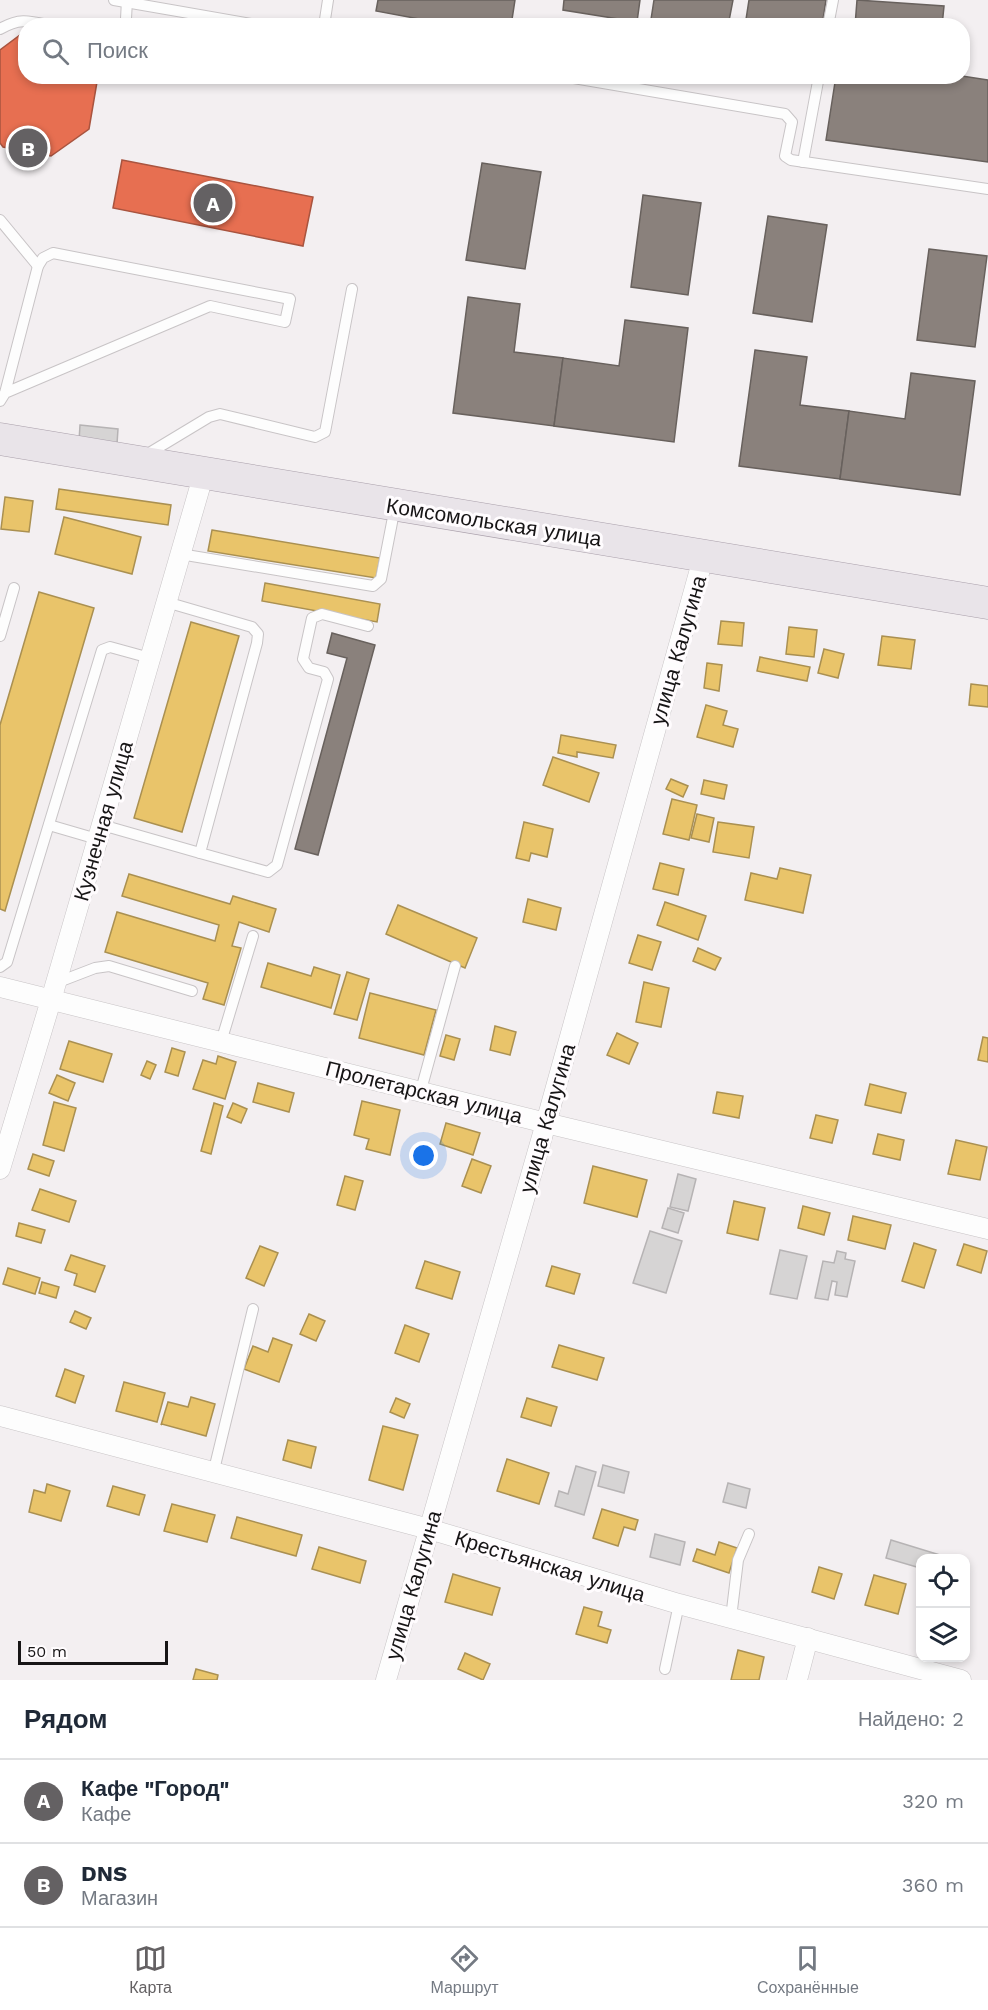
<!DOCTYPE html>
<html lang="ru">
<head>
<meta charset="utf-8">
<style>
	:root { --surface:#fff; --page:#f2f2f3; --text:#1f2937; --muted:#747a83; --line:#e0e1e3; --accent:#646163 }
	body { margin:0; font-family:"Work Sans",sans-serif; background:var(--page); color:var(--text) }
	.controls { position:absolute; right:18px; bottom:18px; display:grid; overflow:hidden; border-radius:12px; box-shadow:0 3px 9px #0003 }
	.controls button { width:54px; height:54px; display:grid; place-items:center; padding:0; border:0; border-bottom:2px solid var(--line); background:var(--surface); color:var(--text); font:30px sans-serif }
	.scale { position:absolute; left:18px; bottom:15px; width:150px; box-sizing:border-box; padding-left:6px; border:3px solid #171516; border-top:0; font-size:16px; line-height:21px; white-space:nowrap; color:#171516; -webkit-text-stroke:4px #fffcfe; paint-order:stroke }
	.you { position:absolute; left:424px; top:1156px; width:21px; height:21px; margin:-15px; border:4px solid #fff; border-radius:50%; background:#1a73e8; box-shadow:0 0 0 9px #1a73e833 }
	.badge { display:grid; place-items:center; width:39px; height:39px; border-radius:50%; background:var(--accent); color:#fff; font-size:20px; font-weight:700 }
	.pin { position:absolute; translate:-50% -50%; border:3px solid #fff; box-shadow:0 2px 6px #0006 }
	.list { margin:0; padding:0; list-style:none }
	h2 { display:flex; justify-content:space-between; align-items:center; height:78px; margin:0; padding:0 24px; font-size:26px }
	h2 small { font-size:20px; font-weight:400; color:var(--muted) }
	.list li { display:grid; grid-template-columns:39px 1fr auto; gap:18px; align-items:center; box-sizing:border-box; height:84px; padding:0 24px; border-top:2px solid var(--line) }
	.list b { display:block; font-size:22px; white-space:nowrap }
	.list p { margin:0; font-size:20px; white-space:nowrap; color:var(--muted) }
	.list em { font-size:20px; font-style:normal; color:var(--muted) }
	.icon { flex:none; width:33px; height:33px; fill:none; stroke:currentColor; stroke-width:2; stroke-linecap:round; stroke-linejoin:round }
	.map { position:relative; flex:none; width:988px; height:1680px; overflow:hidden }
	.search { position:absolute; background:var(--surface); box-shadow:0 3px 9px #0003; left:18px; right:18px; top:18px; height:66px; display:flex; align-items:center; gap:15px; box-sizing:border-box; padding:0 21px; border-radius:24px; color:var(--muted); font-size:22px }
	.sheet { height:246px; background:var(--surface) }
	nav { display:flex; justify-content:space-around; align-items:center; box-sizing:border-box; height:84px; border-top:2px solid var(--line); background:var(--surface); font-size:16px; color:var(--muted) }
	nav a { display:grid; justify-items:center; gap:3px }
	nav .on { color:var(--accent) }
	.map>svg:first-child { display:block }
</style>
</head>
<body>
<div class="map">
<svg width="988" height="1680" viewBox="0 0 988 1680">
	<rect width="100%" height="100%" fill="#f3eff1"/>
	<!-- homes -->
	<g fill="#e9c46a" stroke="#aa9051" stroke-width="1.5">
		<polygon points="59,489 171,505 168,525 56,509"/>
		<polygon points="5,497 33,501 29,532 1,529"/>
		<polygon points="64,517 141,537 132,574 55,554"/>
		<polygon points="212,530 380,558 376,578 208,551"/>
		<polygon points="265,583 380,604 377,622 262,601"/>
		<polygon points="39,592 94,608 5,911 0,909 0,725"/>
		<polygon points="721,621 744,623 742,646 718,644"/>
		<polygon points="191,622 239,636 182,832 134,818"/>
		<polygon points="789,627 817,630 814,657 786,654"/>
		<polygon points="882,636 915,640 911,669 878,665"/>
		<polygon points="824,649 844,654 838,678 818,673"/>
		<polygon points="760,657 810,667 807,681 757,671"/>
		<polygon points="707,663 722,665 719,691 704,688"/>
		<polygon points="971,684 988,686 988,707 969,705"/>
		<polygon points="706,705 727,711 723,725 738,729 733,747 697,737"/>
		<polygon points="561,735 616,745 613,758 577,752 577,757 558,753"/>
		<polygon points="553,757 599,773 589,802 543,785"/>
		<polygon points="671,779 688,786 683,797 666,789"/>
		<polygon points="704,780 727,785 724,799 701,794"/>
		<polygon points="672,799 697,805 689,840 663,834"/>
		<polygon points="697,814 714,818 709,842 691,838"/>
		<polygon points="524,822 553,829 547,857 531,853 529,861 516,858"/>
		<polygon points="718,822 754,827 749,858 713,852"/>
		<polygon points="660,863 684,869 678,895 653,889"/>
		<polygon points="780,868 811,875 803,913 745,900 751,873 777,879"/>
		<polygon points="129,874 230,904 233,896 276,909 269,932 239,922 232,946 241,948 224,1005 203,999 208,983 105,952 117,912 215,941 219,925 122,896"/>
		<polygon points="528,899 561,908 556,930 523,922"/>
		<polygon points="665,902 706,916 698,940 657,925"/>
		<polygon points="398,905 477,938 465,968 386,934"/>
		<polygon points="638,935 661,942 652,970 629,963"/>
		<polygon points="698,948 721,958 715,970 693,961"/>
		<polygon points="268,963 311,976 314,967 340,975 331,1008 261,987"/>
		<polygon points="347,972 369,979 357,1020 334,1014"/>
		<polygon points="644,982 669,988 661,1027 636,1022"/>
		<polygon points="370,993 436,1010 424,1055 359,1038"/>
		<polygon points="495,1026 516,1032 510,1055 490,1050"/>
		<polygon points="617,1033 638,1043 629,1064 607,1055"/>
		<polygon points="446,1035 460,1039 454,1060 440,1056"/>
		<polygon points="983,1037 988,1038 988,1062 978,1060"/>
		<polygon points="69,1041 112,1054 103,1082 60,1069"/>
		<polygon points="172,1048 185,1052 178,1076 165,1072"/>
		<polygon points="218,1056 236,1062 225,1099 193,1089 203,1060 216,1064"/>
		<polygon points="147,1061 156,1065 150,1079 141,1075"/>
		<polygon points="57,1075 75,1083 68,1101 49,1093"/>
		<polygon points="258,1083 294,1093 289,1112 253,1102"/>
		<polygon points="870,1084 906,1093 901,1113 865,1105"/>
		<polygon points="717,1092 743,1096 739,1118 713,1113"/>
		<polygon points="362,1101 400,1110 390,1155 366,1149 369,1139 354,1135"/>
		<polygon points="54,1102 76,1108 64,1151 43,1145"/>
		<polygon points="214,1103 223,1106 211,1154 201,1151"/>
		<polygon points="233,1103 247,1109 241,1123 227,1117"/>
		<polygon points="816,1115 838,1120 832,1143 810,1138"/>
		<polygon points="446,1123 480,1133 473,1155 440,1144"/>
		<polygon points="878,1134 904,1140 900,1160 873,1154"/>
		<polygon points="956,1140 987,1147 980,1180 948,1174"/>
		<polygon points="33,1154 54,1161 49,1176 28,1169"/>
		<polygon points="472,1159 491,1166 481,1193 462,1186"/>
		<polygon points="593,1166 647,1180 637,1217 584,1203"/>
		<polygon points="345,1176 363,1181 355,1210 337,1205"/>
		<polygon points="40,1189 76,1201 69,1222 32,1210"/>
		<polygon points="734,1201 765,1208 758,1240 727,1233"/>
		<polygon points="803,1206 830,1213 824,1235 798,1228"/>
		<polygon points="853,1216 891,1225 885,1249 848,1240"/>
		<polygon points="19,1223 45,1230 41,1243 16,1236"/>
		<polygon points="914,1243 936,1250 924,1288 902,1281"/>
		<polygon points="964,1244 987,1251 981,1273 957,1265"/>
		<polygon points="260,1246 278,1253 264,1286 246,1278"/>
		<polygon points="71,1255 105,1266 95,1292 74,1285 77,1274 65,1270"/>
		<polygon points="425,1261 460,1272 452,1299 416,1288"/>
		<polygon points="552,1266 580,1274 574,1294 546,1286"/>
		<polygon points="8,1268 40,1278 35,1294 3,1284"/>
		<polygon points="42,1282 59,1287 56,1298 39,1293"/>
		<polygon points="75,1311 91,1318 86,1329 70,1322"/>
		<polygon points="309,1314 325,1321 316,1341 300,1334"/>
		<polygon points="405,1325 429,1334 419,1362 395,1353"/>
		<polygon points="273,1338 292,1345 279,1382 244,1369 253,1346 268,1352"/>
		<polygon points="559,1345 604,1358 597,1380 552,1367"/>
		<polygon points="65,1369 84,1376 75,1403 56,1396"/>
		<polygon points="124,1382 165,1393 157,1422 116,1411"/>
		<polygon points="191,1397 215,1404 206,1436 162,1424 161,1425 168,1402 188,1407"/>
		<polygon points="396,1398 410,1404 404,1418 390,1412"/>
		<polygon points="527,1398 557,1407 551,1426 521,1417"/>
		<polygon points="383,1426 418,1435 403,1490 369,1480"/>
		<polygon points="288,1440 316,1447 311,1468 283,1460"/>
		<polygon points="507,1459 549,1473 539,1504 497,1491"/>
		<polygon points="47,1484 70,1491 61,1521 29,1512 34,1490 45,1493"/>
		<polygon points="113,1486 145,1495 139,1515 107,1506"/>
		<polygon points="172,1504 215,1515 207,1542 164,1531"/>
		<polygon points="602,1509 638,1520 635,1530 624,1527 618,1546 593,1538"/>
		<polygon points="237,1517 302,1535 296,1556 231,1538"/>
		<polygon points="719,1542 737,1548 729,1573 693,1561 697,1549 715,1555"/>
		<polygon points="319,1547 366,1561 360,1583 312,1569"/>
		<polygon points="819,1567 842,1574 834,1599 812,1592"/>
		<polygon points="453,1574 500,1588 492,1615 445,1602"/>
		<polygon points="874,1575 906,1584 898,1614 865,1605"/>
		<polygon points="584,1607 602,1612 598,1626 611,1630 607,1643 576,1634"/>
		<polygon points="738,1650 764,1657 759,1680 731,1680"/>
		<polygon points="465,1653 490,1664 483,1680 458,1669"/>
		<polygon points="196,1669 218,1675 217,1680 193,1680"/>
	</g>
	<!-- shops -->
	<g fill="#e76f51" stroke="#a9543f" stroke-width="1.5">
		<polygon points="24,32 26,32 26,76 94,76 97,82 89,129 51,156 3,147 0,143 0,50"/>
		<polygon points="122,160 313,197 303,246 113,208"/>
	</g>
	<!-- industry -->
	<g fill="#8a817c" stroke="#68615d" stroke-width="1.5">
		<polygon points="378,0 515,0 511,26 457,26 376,11"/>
		<polygon points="564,0 640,0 637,22 563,10"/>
		<polygon points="654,0 733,0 728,26 650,26"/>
		<polygon points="749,0 826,0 822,26 745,26"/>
		<polygon points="857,0 944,6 942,26 855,26"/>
		<polygon points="836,76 962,76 988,80 988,162 826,140"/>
		<polygon points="482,163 541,172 525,269 466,260"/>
		<polygon points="643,195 701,203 688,295 631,287"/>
		<polygon points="768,216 827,225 812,322 753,313"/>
		<polygon points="929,249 987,256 975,347 917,340"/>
		<polygon points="468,297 520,304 514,352 563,358 554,426 453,413"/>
		<polygon points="625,320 688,328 674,442 554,426 563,358 619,366"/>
		<polygon points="755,350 807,357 800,405 849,411 840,479 739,466"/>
		<polygon points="911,373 975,381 960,495 840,479 849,411 905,419"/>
		<polygon points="332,633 375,645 318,855 295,849 347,658 327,653"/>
	</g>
	<!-- building -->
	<g fill="#d6d4d4" stroke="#b6b3b4" stroke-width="1.5">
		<polygon points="80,425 118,429 117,444 79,441"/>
		<polygon points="678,1174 696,1179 688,1211 670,1207"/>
		<polygon points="668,1208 684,1213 678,1233 662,1228"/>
		<polygon points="650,1231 682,1241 666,1293 633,1283"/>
		<polygon points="780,1250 807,1256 797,1299 770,1294"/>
		<polygon points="837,1251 846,1253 845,1259 855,1261 847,1297 835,1295 837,1282 832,1281 828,1300 815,1298 823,1261 834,1263"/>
		<polygon points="603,1465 629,1472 624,1493 598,1486"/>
		<polygon points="576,1466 596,1472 584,1515 555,1506 559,1491 568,1494"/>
		<polygon points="728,1483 750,1489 746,1508 723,1502"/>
		<polygon points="655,1534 685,1542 680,1565 650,1557"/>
		<polygon points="891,1540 940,1555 939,1558 920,1558 920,1568 886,1558"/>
	</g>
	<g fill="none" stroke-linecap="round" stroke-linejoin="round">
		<!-- lane casing -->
		<g stroke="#c8c4c6" stroke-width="12">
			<g id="lane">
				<polyline points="114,0 263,26"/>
				<polyline points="123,26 126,19 127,0"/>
				<polyline points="324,26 328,0"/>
				<polyline points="828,26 833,0"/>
				<path d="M 0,29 C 20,17 30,21 52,26"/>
				<polyline points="562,76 785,114 792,122 785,156 791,160 988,189"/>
				<polyline points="803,162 819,76"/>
				<polyline points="0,220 38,266"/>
				<polyline points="0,401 5,393 38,266 43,258 53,253 290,299 285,322 210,306 5,393"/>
				<polyline points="146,455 209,417 220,414 315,437 325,432 352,289"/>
				<polyline points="180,554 373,586 381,579 395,507"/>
				<polyline points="166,602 252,627 258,634 257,643 200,853 268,872 277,865 328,679 324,672 309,668 303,659 312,618 322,614 368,626"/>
				<polyline points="0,636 14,588"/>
				<polyline points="49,825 97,839"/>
				<polyline points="102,825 200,853"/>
				<polyline points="0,967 7,962 102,650 110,647 150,658"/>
				<polyline points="56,983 95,968 109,966 192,991"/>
				<polyline points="221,1042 253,936"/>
				<polyline points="421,1090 455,966"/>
				<polyline points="213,1474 253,1309"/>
				<polyline points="731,1618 738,1560 749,1534"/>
				<polyline points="665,1669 679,1604"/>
			</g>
		</g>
		<!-- street casing -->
		<g stroke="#c8c4c6" stroke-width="21">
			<g id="street">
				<polyline points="0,987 546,1123 988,1229"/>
				<polyline points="0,1169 51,1000 204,473"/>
				<polyline points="0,1416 429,1529 679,1604 961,1680"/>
				<polyline points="386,1680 546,1123 704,555"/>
				<polyline points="797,1680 808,1638"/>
			</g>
		</g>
		<!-- primary casing -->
		<g stroke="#a99faa" stroke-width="33">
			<polyline id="primary" points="0,439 988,603"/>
		</g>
		<!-- lane -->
		<use href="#lane" stroke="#fdfdfd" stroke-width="10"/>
		<!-- street -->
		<use href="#street" stroke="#fdfdfd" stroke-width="20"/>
		<!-- primary -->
		<use href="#primary" stroke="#e9e4e9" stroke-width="32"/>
	</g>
	<g text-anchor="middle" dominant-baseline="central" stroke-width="6" stroke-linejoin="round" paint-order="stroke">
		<!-- street labels -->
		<g font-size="21" fill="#171516" stroke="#fffcfe">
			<text transform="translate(494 522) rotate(9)">Комсомольская улица</text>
			<text transform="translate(678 650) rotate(-74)">улица Калугина</text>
			<text transform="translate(103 821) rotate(-74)">Кузнечная улица</text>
			<text transform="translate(424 1092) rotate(14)">Пролетарская улица</text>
			<text transform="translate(547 1118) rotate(-74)">улица Калугина</text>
			<text transform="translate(550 1566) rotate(17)">Крестьянская улица</text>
			<text transform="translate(413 1585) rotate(-74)">улица Калугина</text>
		</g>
	</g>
</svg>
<div class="controls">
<button><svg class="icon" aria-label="locate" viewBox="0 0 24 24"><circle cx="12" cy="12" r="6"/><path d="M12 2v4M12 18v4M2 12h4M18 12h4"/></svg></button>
<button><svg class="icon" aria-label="layers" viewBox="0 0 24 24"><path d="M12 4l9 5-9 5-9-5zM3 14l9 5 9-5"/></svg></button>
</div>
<div class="scale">50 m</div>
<div class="you"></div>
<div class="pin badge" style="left:213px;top:203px">A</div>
<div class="pin badge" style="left:28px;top:148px">B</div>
<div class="search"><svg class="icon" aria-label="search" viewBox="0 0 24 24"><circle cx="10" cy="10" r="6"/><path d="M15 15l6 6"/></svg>Поиск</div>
</div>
<section class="sheet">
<h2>Рядом<small>Найдено: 2</small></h2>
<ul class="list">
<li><span class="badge">A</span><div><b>Кафе &quot;Город&quot;</b><p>Кафе</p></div><em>320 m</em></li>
<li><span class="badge">B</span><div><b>DNS</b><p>Магазин</p></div><em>360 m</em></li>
</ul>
</section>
<nav>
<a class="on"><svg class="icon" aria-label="map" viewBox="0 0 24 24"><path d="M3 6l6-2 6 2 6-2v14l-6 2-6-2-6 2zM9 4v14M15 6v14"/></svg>Карта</a>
<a><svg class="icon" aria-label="directions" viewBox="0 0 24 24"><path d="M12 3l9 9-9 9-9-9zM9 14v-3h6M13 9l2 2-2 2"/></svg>Маршрут</a>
<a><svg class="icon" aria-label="saved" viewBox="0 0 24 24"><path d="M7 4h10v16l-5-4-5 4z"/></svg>Сохранённые</a>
</nav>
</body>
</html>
